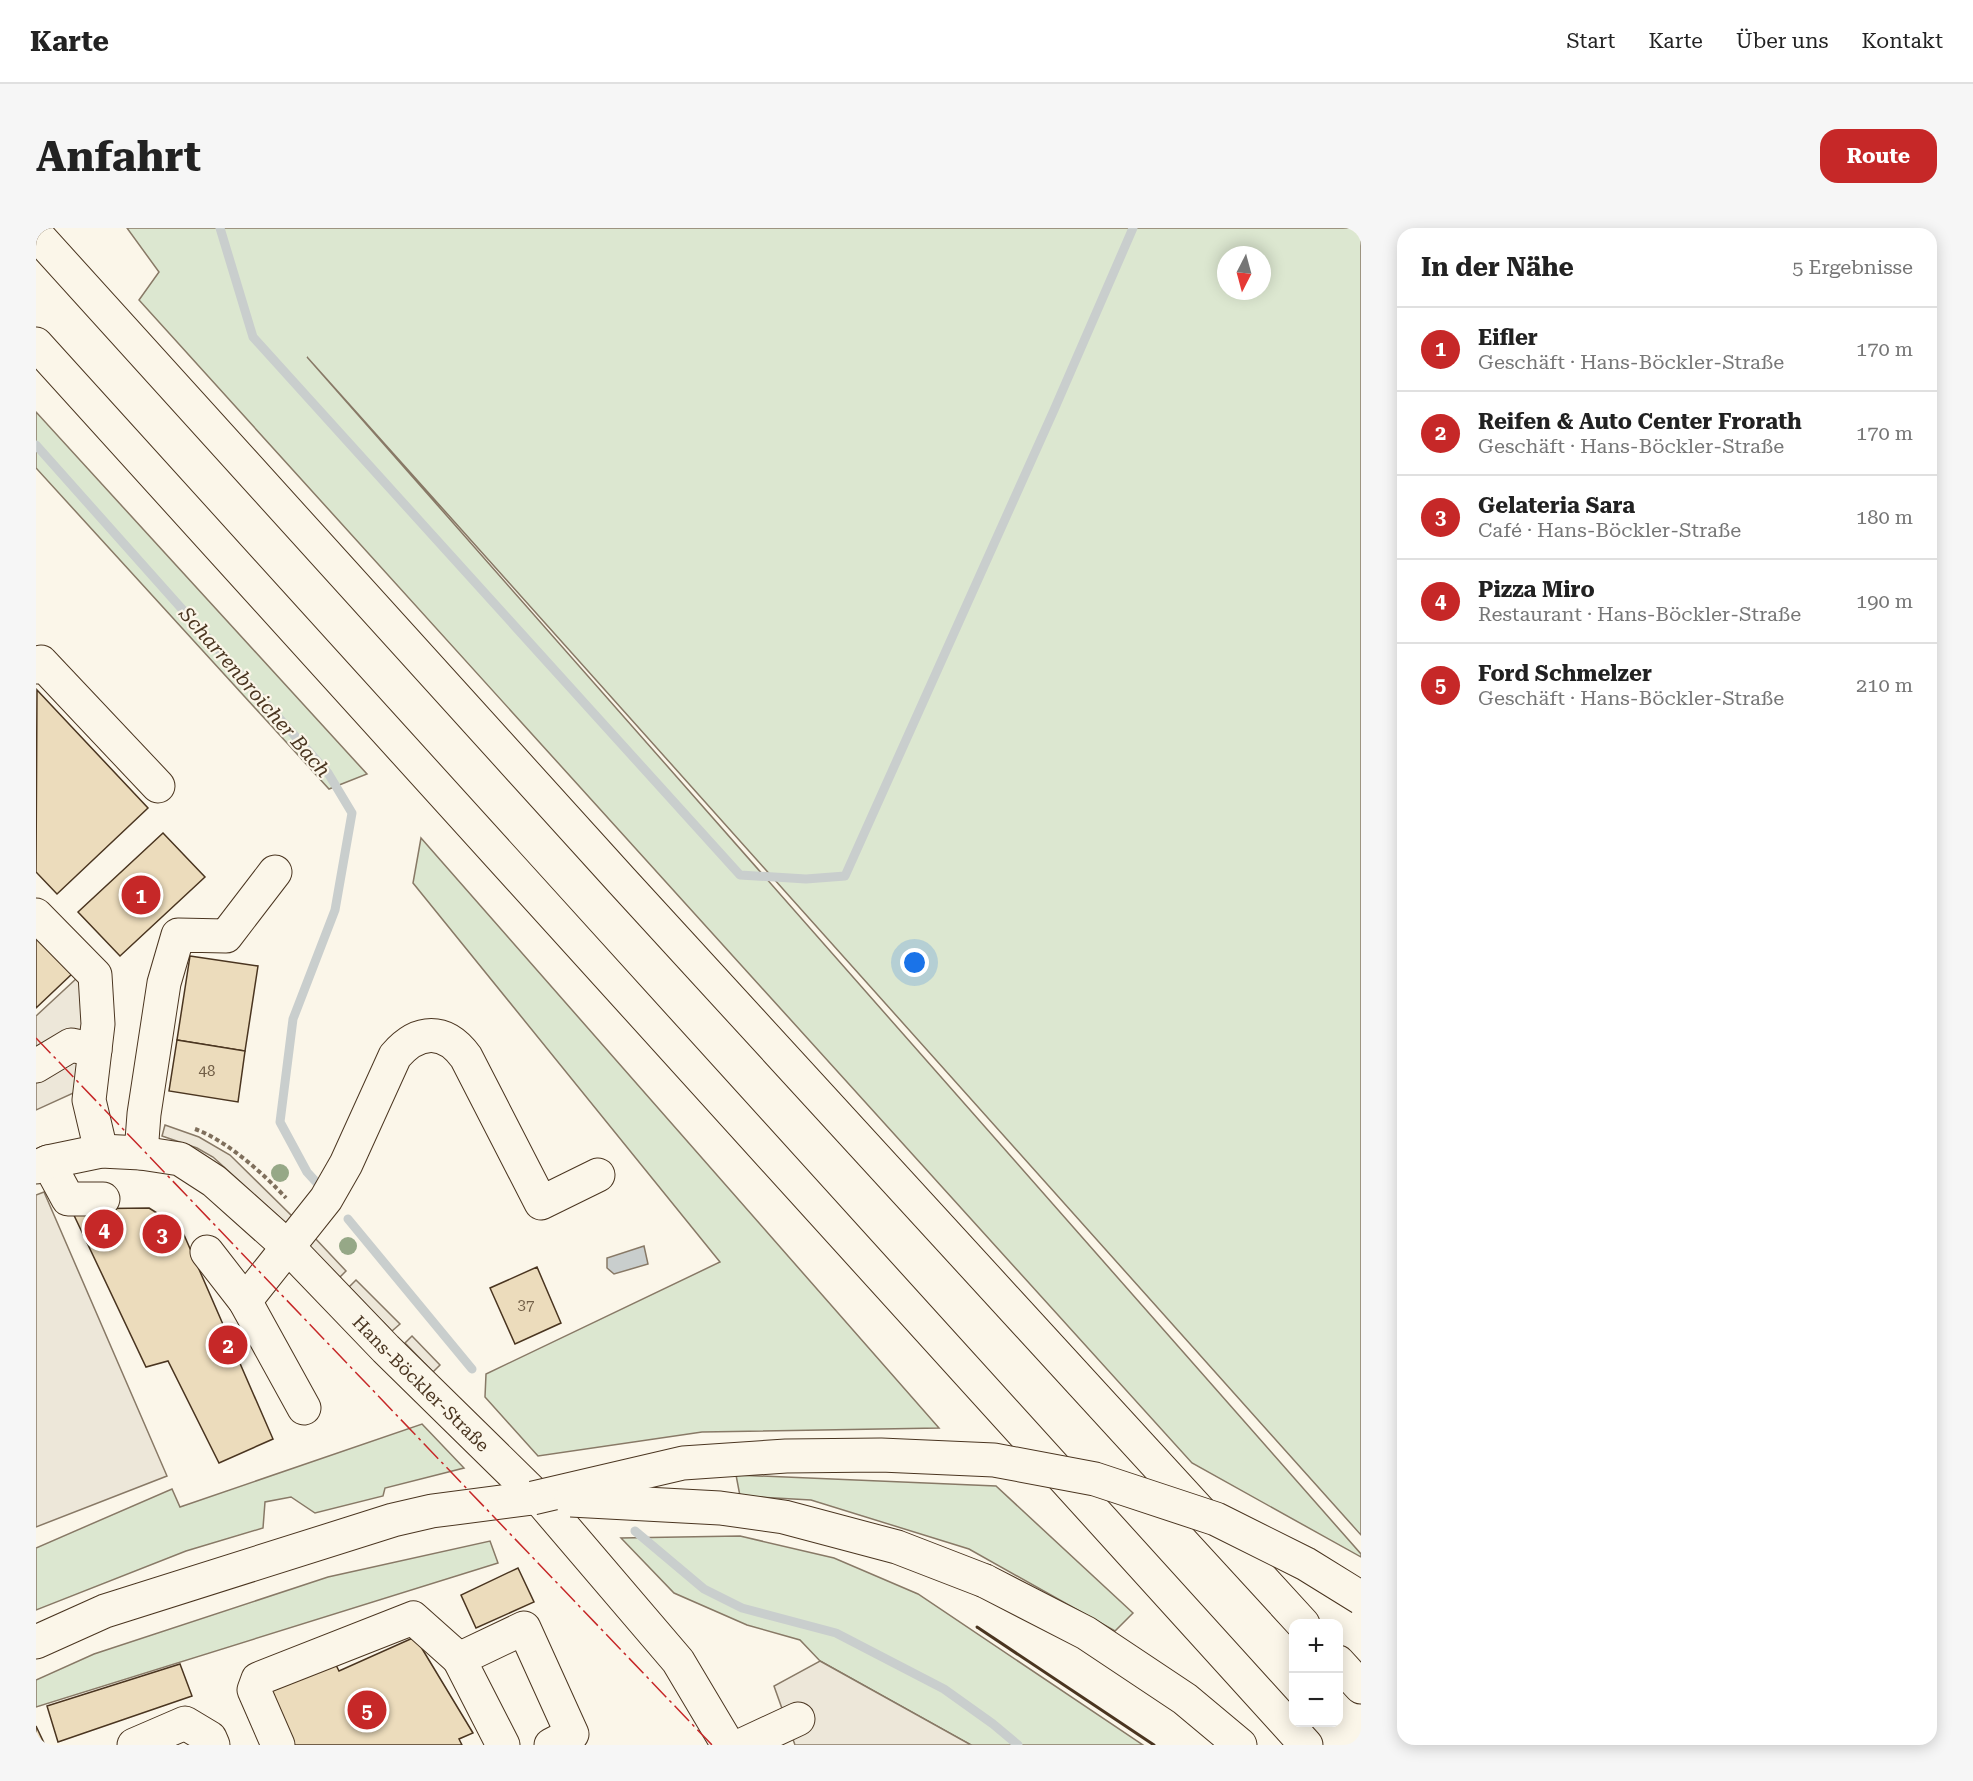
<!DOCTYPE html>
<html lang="de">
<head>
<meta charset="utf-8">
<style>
	:root { --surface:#fff; --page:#f6f6f6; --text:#222; --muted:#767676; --line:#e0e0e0; --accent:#c62828 }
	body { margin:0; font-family:"Roboto Serif",serif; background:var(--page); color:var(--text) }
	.controls { position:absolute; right:18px; bottom:18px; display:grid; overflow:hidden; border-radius:12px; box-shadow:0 3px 15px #0003 }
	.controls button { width:54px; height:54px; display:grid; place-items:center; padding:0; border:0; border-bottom:2px solid var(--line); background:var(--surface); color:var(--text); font:30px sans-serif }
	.compass { position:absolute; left:1181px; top:18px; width:54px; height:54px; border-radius:50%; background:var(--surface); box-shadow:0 3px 15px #0003; rotate:186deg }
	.you { position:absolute; left:879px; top:735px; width:21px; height:21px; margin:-15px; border:4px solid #fff; border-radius:50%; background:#1a73e8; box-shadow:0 0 0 9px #1a73e833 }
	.badge { display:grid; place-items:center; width:39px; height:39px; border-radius:50%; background:var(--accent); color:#fff; font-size:20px; font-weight:700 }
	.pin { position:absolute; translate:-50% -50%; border:3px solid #fff; box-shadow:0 2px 6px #0006 }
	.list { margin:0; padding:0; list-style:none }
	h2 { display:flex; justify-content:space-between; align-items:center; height:78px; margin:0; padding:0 24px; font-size:26px }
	h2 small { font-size:20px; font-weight:400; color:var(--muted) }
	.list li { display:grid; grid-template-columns:39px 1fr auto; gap:18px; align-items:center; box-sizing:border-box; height:84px; padding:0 24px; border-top:2px solid var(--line) }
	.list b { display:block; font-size:22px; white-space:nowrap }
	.list p { margin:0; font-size:20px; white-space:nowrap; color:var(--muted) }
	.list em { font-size:20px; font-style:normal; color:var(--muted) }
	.map { position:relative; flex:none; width:1325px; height:1517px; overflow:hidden; border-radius:18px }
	header { display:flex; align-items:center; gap:36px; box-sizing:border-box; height:84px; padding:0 30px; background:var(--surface); border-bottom:2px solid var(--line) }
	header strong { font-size:28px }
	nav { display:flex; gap:33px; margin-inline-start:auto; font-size:21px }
	.intro { display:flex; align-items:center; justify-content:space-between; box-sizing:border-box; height:144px; padding:0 36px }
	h1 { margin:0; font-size:42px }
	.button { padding:15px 27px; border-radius:18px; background:var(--accent); color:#fff; font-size:21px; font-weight:700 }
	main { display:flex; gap:36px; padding:0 36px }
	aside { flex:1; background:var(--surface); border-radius:18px; box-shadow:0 3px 15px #0003 }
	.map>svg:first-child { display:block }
</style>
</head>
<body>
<header>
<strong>Karte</strong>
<nav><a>Start</a><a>Karte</a><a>Über uns</a><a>Kontakt</a></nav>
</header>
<div class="intro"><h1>Anfahrt</h1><a class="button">Route</a></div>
<main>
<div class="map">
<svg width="1325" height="1517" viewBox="0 0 1325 1517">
	<rect width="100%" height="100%" fill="#fbf6e9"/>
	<!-- green -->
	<g fill="#dce7d0" stroke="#887966" stroke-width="1.5" fill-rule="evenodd">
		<path d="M 91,0 L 1325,0 L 1325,1307 L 271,129 L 1325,1326 L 1325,1329 L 1156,1235 L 103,72 L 123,44 ZM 1190,27 L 1226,27 L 1226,63 L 1190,63 Z"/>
		<polygon points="0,184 331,546 293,561 0,240"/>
		<polygon points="385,610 903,1200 666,1204 502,1228 449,1169 450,1146 684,1034 377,655"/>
		<polygon points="386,1196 428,1240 349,1260 347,1268 279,1285 255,1269 229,1274 227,1300 150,1323 0,1382 0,1320 136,1261 144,1279"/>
		<polygon points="700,1247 960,1258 1097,1385 1079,1403 933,1321 775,1272 704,1268"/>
		<polygon points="704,1308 798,1330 882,1366 1107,1517 935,1517 784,1433 764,1412 711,1397 638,1365 585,1310"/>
		<polygon points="454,1313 462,1335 0,1479 0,1452 58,1426 292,1349"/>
	</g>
	<!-- parking -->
	<g fill="#ede7d9" stroke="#887966" stroke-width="1.5">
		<polygon points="41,750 57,764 44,862 0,882 0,788"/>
		<polygon points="129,897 163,909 194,927 258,990 251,996 177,929 161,920 126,908"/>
		<polygon points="8,964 131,1248 0,1299 0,967"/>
		<polygon points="277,1008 310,1043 303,1050 270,1015"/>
		<polygon points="320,1052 364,1096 356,1103 313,1059"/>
		<polygon points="376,1108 404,1137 397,1144 369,1115"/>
		<polygon points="784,1433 935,1517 759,1517 738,1458"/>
	</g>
	<!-- water -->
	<polygon fill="#c9cecd" stroke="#887966" stroke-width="1.5" points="608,1018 612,1036 578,1046 571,1040 571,1030"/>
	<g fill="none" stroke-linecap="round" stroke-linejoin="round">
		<!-- stream -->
		<g stroke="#c9cecd" stroke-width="9">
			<polyline points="184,0 217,109 704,647 770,651 809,648 1018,182 1097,0"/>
			<polyline points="0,217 292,545 316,585 299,682 257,791 244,894 271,944 281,955"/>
			<polyline points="312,991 436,1141"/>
			<polyline points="599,1303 668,1361 706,1380 800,1405 908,1461 957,1496 982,1517"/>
		</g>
	</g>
	<!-- building -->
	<g fill="#ecdcbc" stroke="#4a3520" stroke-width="1.5">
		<polygon points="1,462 112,580 21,666 0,644"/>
		<polygon points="127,605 169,649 84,728 42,684"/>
		<polygon points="0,706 38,744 0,780"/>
		<polygon points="154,728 222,738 209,823 141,812"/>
		<polygon points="141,812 209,823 202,874 133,863"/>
		<polygon points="113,980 145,1000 237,1211 183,1235 132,1133 110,1139 35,981"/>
		<polygon points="501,1039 525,1095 479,1116 454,1060"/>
		<polygon points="482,1340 498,1374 440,1400 425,1367"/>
		<polygon points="379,1409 437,1505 423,1511 426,1517 253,1517 228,1460 296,1429 303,1443"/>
		<polygon points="144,1436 156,1468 22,1514 11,1478"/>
		<polygon points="0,1498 9,1517 0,1517"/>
	</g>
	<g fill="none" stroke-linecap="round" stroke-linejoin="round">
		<!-- minor casing -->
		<g stroke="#4a3520" stroke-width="35">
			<g id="minor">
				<polyline points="0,439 5,434 122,558"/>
				<polyline points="0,687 59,747 62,796 53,872 65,923"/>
				<polyline points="0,838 35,817 59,822"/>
				<polyline points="105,925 108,886 128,755 142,707 190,708 239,644"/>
				<polyline points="12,934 32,971 67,971"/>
				<path id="s1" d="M 0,939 L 12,934 L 65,923 L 105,925 L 144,931 L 178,953 L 252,1019 L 350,1121 L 507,1275 L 642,1433 L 692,1517"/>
				<polyline points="171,1024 209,1073 268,1180"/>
				<path d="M 209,1073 L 290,971 L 310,936 L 359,828 C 382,801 409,800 430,829 L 505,975 L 562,947"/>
				<polyline points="98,1517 149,1495 174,1510 177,1517"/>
				<polyline points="242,1517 218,1462 222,1451 377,1390 423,1431"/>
				<polyline points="467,1517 423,1431 488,1400 536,1506 515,1517"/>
				<polyline points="706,1517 762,1491"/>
			</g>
		</g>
		<!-- highway casing -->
		<g stroke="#4a3520" stroke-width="35">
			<g id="highway">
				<polyline points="0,6 586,653 1267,1396"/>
				<polyline points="0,116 1270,1517"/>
				<polyline points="949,1353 1050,1405 1149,1471 1204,1517"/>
				<polyline points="0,1414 69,1383 357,1292 396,1283 497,1270"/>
				<polyline points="1302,1434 1325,1459"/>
			</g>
		</g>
		<!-- path -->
		<path stroke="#7f6f5c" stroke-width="4" stroke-dasharray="4.5 3" stroke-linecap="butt" d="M 159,901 C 190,912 228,946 250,970"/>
		<!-- minor -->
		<use href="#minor" stroke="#fbf6e9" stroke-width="33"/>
		<!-- highway -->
		<use href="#highway" stroke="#fbf6e9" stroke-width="33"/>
		<!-- highway-bridge casing -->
		<g stroke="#4a3520" stroke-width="35" stroke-linecap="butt">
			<g id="highway-bridge">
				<polyline points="497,1270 647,1235 750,1228 845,1227 958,1232 1059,1251 1180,1291 1270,1336 1325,1370"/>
				<polyline points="535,1272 684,1280 748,1289 861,1319 949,1353"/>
			</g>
		</g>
		<!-- highway-bridge -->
		<use href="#highway-bridge" stroke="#fbf6e9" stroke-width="33"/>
		<!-- wall -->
		<polyline stroke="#4a3520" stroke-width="3" points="941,1399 1118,1517"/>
		<!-- power -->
		<polyline stroke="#c62828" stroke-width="1.5" stroke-dasharray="21 4.5 3 4.5" stroke-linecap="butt" points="0,810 676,1517"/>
	</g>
	<!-- trees -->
	<g fill="#96a887">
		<circle cx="244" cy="945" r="9"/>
		<circle cx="312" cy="1018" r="9"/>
	</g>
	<g text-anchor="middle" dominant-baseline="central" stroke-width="4.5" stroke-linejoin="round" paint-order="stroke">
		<!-- number labels -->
		<g font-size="15" fill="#725f47">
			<text x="171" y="843">48</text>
			<text x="490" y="1077">37</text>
		</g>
		<!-- street labels -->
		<g font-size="18" fill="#4a3520" stroke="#fbf6e9">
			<text stroke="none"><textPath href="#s1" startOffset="477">Hans-Böckler-Straße</textPath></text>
		</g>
		<!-- water labels -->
		<g font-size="20" font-style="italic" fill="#4a3520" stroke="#fbf6e9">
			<text transform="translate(219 464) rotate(49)">Scharrenbroicher Bach</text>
		</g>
	</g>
</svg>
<div class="controls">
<button>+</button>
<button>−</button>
</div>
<svg class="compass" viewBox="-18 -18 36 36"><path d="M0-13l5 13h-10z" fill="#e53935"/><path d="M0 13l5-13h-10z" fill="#767676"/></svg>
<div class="you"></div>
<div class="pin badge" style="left:105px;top:667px">1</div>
<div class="pin badge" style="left:192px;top:1117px">2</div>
<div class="pin badge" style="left:126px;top:1006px">3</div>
<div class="pin badge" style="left:68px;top:1001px">4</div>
<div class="pin badge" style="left:331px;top:1482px">5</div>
</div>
<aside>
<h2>In der Nähe<small>5 Ergebnisse</small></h2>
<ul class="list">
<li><span class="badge">1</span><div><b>Eifler</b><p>Geschäft · Hans-Böckler-Straße</p></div><em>170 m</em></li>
<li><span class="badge">2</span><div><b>Reifen &amp; Auto Center Frorath</b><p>Geschäft · Hans-Böckler-Straße</p></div><em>170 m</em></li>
<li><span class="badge">3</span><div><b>Gelateria Sara</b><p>Café · Hans-Böckler-Straße</p></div><em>180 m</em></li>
<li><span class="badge">4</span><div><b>Pizza Miro</b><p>Restaurant · Hans-Böckler-Straße</p></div><em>190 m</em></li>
<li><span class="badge">5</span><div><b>Ford Schmelzer</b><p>Geschäft · Hans-Böckler-Straße</p></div><em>210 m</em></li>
</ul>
</aside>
</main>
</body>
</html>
